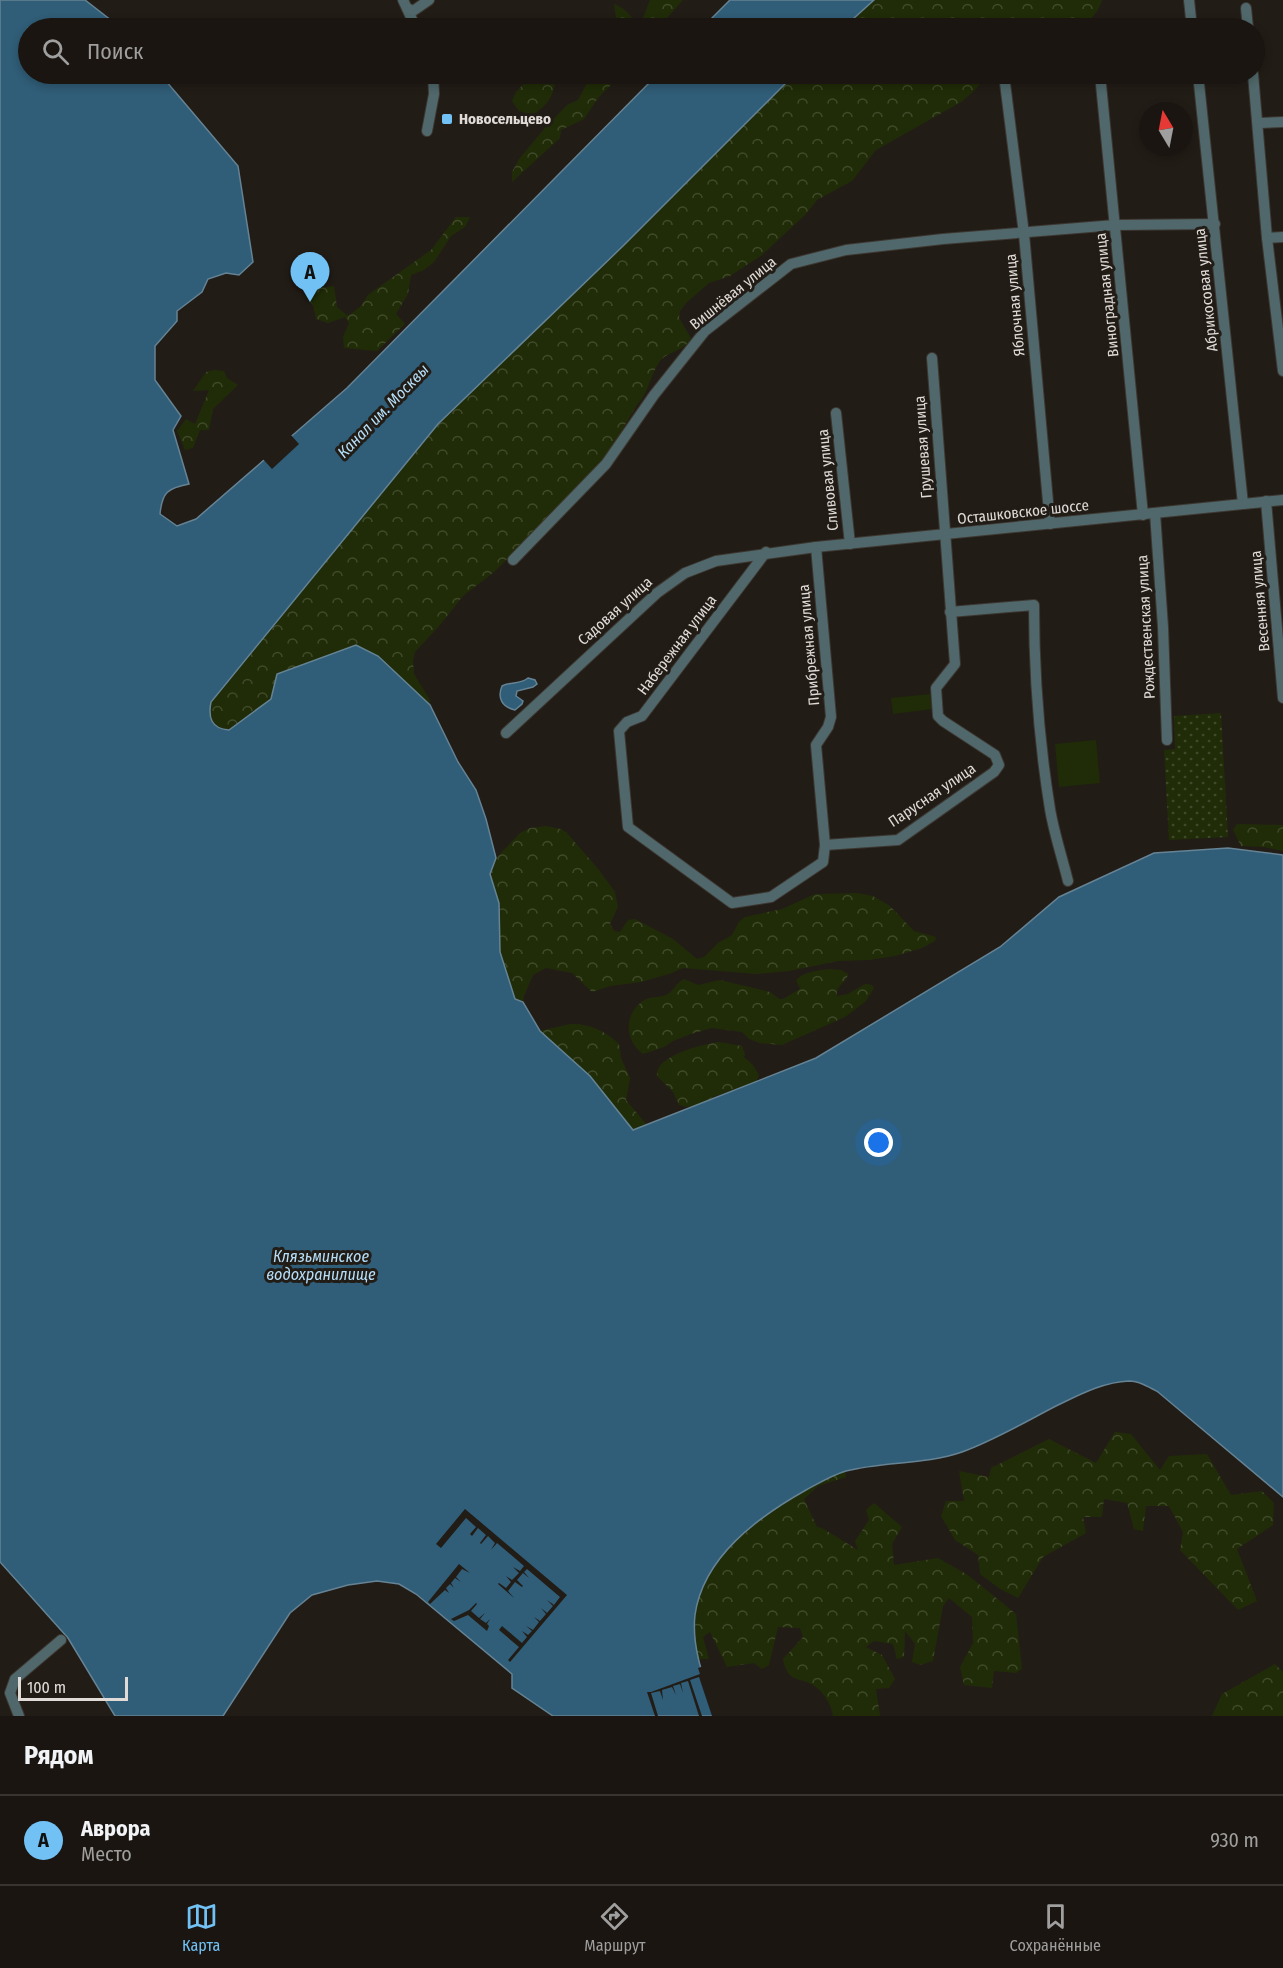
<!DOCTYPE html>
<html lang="ru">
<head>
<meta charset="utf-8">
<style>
	:root { --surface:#1a1510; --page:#27221e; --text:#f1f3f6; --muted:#9f9f9f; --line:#383430; --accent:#71c1f5 }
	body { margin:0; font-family:"Fira Sans Condensed",sans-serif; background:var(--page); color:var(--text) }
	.compass { position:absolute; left:1139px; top:102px; width:54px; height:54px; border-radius:50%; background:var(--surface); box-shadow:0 3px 9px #0003; rotate:350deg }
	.scale { position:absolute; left:18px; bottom:15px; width:110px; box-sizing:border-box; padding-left:6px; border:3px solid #e0dbd7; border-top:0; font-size:16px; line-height:21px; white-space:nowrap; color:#e0dbd7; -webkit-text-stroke:4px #221c16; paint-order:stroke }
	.you { position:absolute; left:879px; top:1143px; width:21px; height:21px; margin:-15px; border:4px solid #fff; border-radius:50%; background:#1a73e8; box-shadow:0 0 0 9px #1a73e833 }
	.badge { display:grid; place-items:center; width:39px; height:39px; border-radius:50%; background:var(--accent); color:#111; font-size:20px; font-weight:700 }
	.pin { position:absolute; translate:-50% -50px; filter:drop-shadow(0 2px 3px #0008) }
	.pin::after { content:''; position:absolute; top:32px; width:21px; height:18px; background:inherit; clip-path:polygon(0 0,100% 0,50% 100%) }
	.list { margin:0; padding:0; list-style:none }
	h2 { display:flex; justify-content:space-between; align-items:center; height:78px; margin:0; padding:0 24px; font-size:26px }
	h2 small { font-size:20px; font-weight:400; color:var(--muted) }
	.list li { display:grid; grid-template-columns:39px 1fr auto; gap:18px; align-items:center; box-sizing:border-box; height:90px; padding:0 24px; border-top:2px solid var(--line) }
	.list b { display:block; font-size:22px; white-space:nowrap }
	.list p { margin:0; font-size:20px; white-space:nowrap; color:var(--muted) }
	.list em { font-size:20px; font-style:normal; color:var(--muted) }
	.icon { flex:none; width:33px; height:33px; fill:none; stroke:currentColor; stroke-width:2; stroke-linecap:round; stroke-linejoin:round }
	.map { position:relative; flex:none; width:1283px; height:1716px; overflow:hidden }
	.search { position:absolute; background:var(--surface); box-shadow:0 3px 9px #0003; left:18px; right:18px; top:18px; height:66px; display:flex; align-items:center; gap:15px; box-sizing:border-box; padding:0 21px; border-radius:33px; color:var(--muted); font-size:22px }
	.sheet { height:168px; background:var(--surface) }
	nav { display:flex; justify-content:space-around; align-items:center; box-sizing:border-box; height:84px; border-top:2px solid var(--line); background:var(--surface); font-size:16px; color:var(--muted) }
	nav a { display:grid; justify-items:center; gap:3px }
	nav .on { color:var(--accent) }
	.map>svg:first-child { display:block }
</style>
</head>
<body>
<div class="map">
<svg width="1283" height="1716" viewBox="0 0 1283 1716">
	<defs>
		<pattern id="grass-dots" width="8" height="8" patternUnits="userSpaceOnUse" patternTransform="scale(1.5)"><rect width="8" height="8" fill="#202c07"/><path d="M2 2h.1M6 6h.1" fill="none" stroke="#404a2a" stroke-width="1.8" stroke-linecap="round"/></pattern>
		<pattern id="forest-crowns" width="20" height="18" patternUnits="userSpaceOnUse" patternTransform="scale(1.5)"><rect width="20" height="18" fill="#202c07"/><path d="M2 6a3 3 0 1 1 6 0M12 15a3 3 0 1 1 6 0" fill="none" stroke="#404a2a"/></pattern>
	</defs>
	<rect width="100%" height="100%" fill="#221c16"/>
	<!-- grass -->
	<polygon fill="url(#grass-dots)" points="1221,713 1228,837 1169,840 1164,750 1175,749 1174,716"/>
	<!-- forest -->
	<g fill="url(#forest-crowns)">
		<polygon points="650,0 683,0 658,28 639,28"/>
		<path d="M 874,0 L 1102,0 C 1098,13 1089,23 1076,28 L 843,28 Z"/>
		<path d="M 614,4 C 626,9 633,17 638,28 L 626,28 L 616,18 Z"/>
		<path d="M 532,74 L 546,74 L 555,85 C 551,100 545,107 532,115 L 519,111 L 512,101 L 516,92 Z"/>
		<polygon points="596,74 622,74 598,98 584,119 561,130 560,138 512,182 512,172 519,159 545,128 567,105 578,100 591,75"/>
		<path d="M 795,74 L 989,74 L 973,92 L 961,102 L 876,150 L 852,181 L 817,200 L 806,214 L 762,255 L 730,276 L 709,283 L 686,303 L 680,311 L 679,318 L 691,338 C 684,352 668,351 660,361 C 650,375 649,393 637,405 L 598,470 L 494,572 L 463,596 L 440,625 L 415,652 L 413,660 L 414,674 L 430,700 L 430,705 L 378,656 L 356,645 L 277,674 L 271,699 L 229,730 C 211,729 208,717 211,702 L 438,424 L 623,246 Z"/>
		<polygon points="456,217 470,217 465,227 451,236 434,262 424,270 411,275 408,294 396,314 405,324 377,351 344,348 343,337 349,323 345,317 328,323 316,319 313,305 305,296 317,288 334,286 337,307 348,316 361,306 368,295 379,287 431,250"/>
		<polygon points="214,370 224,371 227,378 238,385 213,409 209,430 200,430 193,448 185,450 177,431 186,419 195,424 209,390 193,391 206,372"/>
		<polygon points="1237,824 1283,825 1283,851 1264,847 1241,846 1233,830"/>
		<polygon points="546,826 561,829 567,833 599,870 615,892 618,907 610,924 614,931 620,932 628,920 635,919 673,939 697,959 704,957 718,943 732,935 739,922 745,917 782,909 815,894 857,893 873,896 890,906 914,931 936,937 935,941 922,948 895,956 869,960 838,961 789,971 757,974 683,968 672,973 641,982 610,986 592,992 572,973 546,968 533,975 524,996 523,1002 515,1000 500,952 499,903 490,874 496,858 520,833 530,828"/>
		<path d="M 829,969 L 841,970 L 848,974 C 847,983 835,985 837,996 L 848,994 L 865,984 L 872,985 L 874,988 L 866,1001 L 845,1017 L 782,1045 L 760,1043 L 749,1039 L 742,1032 L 712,1028 L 691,1034 L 673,1041 L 664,1047 L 643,1054 C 625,1041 623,1015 643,1001 C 649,996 658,998 666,995 C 673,992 676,983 684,979 L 698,985 L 720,980 L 770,992 L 779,999 L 783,999 L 800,989 L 796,980 C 805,971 817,971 829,969 Z"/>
		<path d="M 570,1024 C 588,1023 606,1031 619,1044 L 621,1058 L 630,1078 L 626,1100 L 647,1125 L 633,1130 L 590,1076 L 540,1031 Z"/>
		<path d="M 719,1042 L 742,1046 L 745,1054 L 744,1057 L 753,1065 L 759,1075 L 756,1082 L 713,1097 L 700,1105 L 686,1107 L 679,1105 L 673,1092 L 657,1076 C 654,1056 703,1044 719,1042 Z"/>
		<polygon points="1115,1432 1131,1434 1160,1470 1169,1456 1207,1454 1231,1495 1262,1491 1274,1503 1273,1525 1237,1549 1257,1601 1238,1610 1180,1550 1183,1532 1169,1506 1146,1506 1143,1531 1134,1529 1127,1503 1104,1499 1102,1517 1083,1517 1086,1533 1043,1557 1018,1598 1000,1589 980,1574 978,1555 955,1540 941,1516 946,1501 964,1501 959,1471 989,1477 991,1468 1049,1439 1096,1463"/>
		<path d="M 845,1466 L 846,1477 L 818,1486 L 804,1499 L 817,1527 L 822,1528 L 858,1550 L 855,1541 L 869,1520 L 866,1510 L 874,1503 L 902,1527 L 892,1544 L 894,1565 L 938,1558 L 968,1575 L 1016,1614 L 1022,1669 L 1016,1673 L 994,1671 L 992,1688 L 964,1685 L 960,1667 L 973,1643 L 972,1617 L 949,1598 L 943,1606 L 933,1661 L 920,1665 L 912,1662 L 915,1644 L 905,1631 L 904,1657 L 897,1659 L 893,1644 L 874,1641 L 866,1647 L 882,1655 L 895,1679 L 889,1688 L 876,1689 L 880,1716 L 833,1716 C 831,1704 824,1692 813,1685 C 798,1676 788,1684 783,1659 L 803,1637 L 800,1628 L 778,1627 L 769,1665 L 762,1669 L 754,1663 L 727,1667 L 710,1632 L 703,1637 L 709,1659 L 694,1659 L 696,1583 L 739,1522 Z"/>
		<polygon points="1275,1664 1283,1672 1283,1716 1212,1716 1222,1694"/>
	</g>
	<!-- pitch -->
	<g fill="#202c07">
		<polygon points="930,694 932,709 893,714 891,698"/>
		<polygon points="1096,740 1100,783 1059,787 1055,744"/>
	</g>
	<!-- water -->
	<g fill="#305d77" stroke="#658394" stroke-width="1.5">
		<path d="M 0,0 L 85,0 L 121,28 L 28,28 L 28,74 L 160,74 L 238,166 L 253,262 L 239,275 L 226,273 L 208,279 L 202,292 L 177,311 L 177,321 L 155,346 L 155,380 L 181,416 L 173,430 L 189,484 C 168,488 162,492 160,514 L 177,526 L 196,519 L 347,388 L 658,74 L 795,74 L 623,246 L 438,424 L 211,702 C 208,717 211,729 229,730 L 271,699 L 277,674 L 356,645 L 378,656 L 430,705 L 458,762 L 476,790 L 486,819 L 496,858 L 490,874 L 499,903 L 500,952 L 515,999 L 523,1002 L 540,1031 L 590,1076 L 633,1130 L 816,1058 L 1000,947 L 1059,897 L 1154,853 L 1228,848 L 1283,855 L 1283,1497 L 1158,1392 C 1149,1387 1139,1381 1129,1381 C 1103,1382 1079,1395 1056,1406 C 1025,1422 995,1440 962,1452 C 925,1465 884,1461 846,1471 C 832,1475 819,1483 806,1490 C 758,1517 703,1557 695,1615 C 691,1650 706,1684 717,1716 L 553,1716 L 512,1688 L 512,1674 L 416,1594 L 399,1584 L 377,1581 L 348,1585 L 312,1595 L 290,1613 L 223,1716 L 115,1716 L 68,1638 L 0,1562 Z"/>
		<polygon points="730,0 874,0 843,28 702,28"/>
		<path d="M 528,678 L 535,680 L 537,684 L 533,687 L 517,691 L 516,696 L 523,701 L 522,704 L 515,710 C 502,707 497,698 502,686 C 511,681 520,685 528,678 Z"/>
	</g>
	<!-- pier -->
	<g fill="#221c16">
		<polygon points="290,434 299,444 272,469 262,458"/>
		<polygon points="465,1509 567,1595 510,1662 508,1660 519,1647 499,1630 502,1626 522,1643 527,1637 522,1631 528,1635 532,1631 526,1626 533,1630 539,1622 534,1617 540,1621 546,1614 541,1608 547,1613 553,1606 547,1600 554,1605 560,1597 527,1569 524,1572 529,1578 523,1573 517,1580 523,1586 522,1587 515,1582 508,1591 514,1598 498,1584 499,1583 506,1588 511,1582 506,1576 512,1580 519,1573 513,1567 520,1571 524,1566 497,1543 491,1550 495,1543 488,1536 481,1544 480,1543 486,1535 478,1528 472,1536 470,1534 476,1527 466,1518 441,1548 436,1544"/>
		<polygon points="459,1564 470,1573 462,1569 456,1577 461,1582 455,1578 451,1583 454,1588 450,1584 446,1588 449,1593 445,1590 430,1604 428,1602"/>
		<polygon points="476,1603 477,1604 471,1611 479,1618 485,1613 480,1619 486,1623 490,1619 487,1624 489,1626 487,1631 468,1615 454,1621 451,1619 469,1610"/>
		<polygon points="704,1666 720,1716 712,1716 699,1677 690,1680 702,1716 699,1716 688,1681 681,1683 683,1693 680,1684 673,1686 676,1695 672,1687 662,1690 663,1700 660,1691 651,1693 658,1716 655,1716 647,1692 651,1692 700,1674 698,1668"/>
	</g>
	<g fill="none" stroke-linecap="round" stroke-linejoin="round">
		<!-- minor casing -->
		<g stroke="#3d3731" stroke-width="12">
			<g id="minor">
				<polyline points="403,0 416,28"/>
				<polyline points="1189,0 1192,28"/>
				<polyline points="407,8 413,11 429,0"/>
				<polyline points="1246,8 1248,28"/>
				<polyline points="1100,74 1143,515"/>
				<polyline points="1198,74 1243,504"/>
				<polyline points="1253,74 1267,238 1283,371"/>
				<polyline points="1005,83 1024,234 1050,524"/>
				<polyline points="1259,123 1283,122"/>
				<polyline points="427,131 434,94 433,74"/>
				<polyline points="1267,238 1283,237"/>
				<polyline points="836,413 850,544"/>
				<polyline points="1266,501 1283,698"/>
				<polyline points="1155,513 1163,627 1167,740"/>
				<polyline points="766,552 642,716 627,722 619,731 628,827 732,903 771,897 823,862 825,845 816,745 828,727 831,717 816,547"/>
				<polyline points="513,560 606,464 654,395 705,331 791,264 846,250 943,239 1115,225 1215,224"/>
				<path d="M 950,612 L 1034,605 C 1034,673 1039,741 1050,809 C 1054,833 1062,857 1068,881"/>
				<polyline points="506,733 657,593 685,573 716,561 816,547 1283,500"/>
				<polyline points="825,845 898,840 994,772 999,765 995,755 943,721 938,716 936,688 955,664 932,358"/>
				<polyline points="19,1716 10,1693 15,1679 61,1640"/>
			</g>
		</g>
		<!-- minor -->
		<use href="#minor" stroke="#50686b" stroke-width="10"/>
	</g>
	<!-- markers -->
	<rect fill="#71c1f5" stroke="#221c16" stroke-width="2" x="441" y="113" width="12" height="12" rx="3"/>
	<g text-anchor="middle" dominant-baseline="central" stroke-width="6" stroke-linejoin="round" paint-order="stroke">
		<!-- poi labels -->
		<g font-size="15" font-weight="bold" fill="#e0dbd7" stroke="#221c16" text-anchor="start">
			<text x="459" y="119">Новосельцево</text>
		</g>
		<!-- street labels -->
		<g font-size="15" fill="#e0dbd7" stroke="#221c16">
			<text transform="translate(1206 290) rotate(-96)">Абрикосовая улица</text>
			<text transform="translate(733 293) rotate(-39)">Вишнёвая улица</text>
			<text transform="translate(1107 295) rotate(-96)">Виноградная улица</text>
			<text transform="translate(1015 305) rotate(-95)">Яблочная улица</text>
			<text transform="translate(923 447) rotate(-94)">Грушевая улица</text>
			<text transform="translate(828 480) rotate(-96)">Сливовая улица</text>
			<text transform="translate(1023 512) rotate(-6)">Осташковское шоссе</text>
			<text transform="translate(1260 601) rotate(-95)">Весенняя улица</text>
			<text transform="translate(615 611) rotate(-42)">Садовая улица</text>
			<text transform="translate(1146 627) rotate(-93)">Рождественская улица</text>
			<text transform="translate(677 645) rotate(-53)">Набережная улица</text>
			<text transform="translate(809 645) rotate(-95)">Прибрежная улица</text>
			<text transform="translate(932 795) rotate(-34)">Парусная улица</text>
		</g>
		<!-- water labels -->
		<g font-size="16" font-style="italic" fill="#b5dff9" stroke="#221c16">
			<text transform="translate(383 411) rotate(-46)">Канал им. Москвы</text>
			<text x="321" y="1256">Клязьминское<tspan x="321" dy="18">водохранилище</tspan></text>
		</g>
	</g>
</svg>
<svg class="compass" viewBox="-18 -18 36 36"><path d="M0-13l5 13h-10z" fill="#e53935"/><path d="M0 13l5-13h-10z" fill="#9f9f9f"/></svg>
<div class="scale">100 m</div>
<div class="you"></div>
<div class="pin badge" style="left:310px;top:302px">A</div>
<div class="search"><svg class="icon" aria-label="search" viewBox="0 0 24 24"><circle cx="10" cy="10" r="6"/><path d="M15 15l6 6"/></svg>Поиск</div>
</div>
<section class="sheet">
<h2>Рядом<small></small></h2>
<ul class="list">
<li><span class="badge">A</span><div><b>Аврора</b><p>Место</p></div><em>930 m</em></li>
</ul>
</section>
<nav>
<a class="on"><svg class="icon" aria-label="map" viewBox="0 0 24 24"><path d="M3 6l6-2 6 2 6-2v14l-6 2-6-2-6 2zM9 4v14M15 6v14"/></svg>Карта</a>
<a><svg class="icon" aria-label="directions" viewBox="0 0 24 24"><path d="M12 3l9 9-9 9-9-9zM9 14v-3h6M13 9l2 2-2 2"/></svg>Маршрут</a>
<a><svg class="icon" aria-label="saved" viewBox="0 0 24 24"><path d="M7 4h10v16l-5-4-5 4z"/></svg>Сохранённые</a>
</nav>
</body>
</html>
